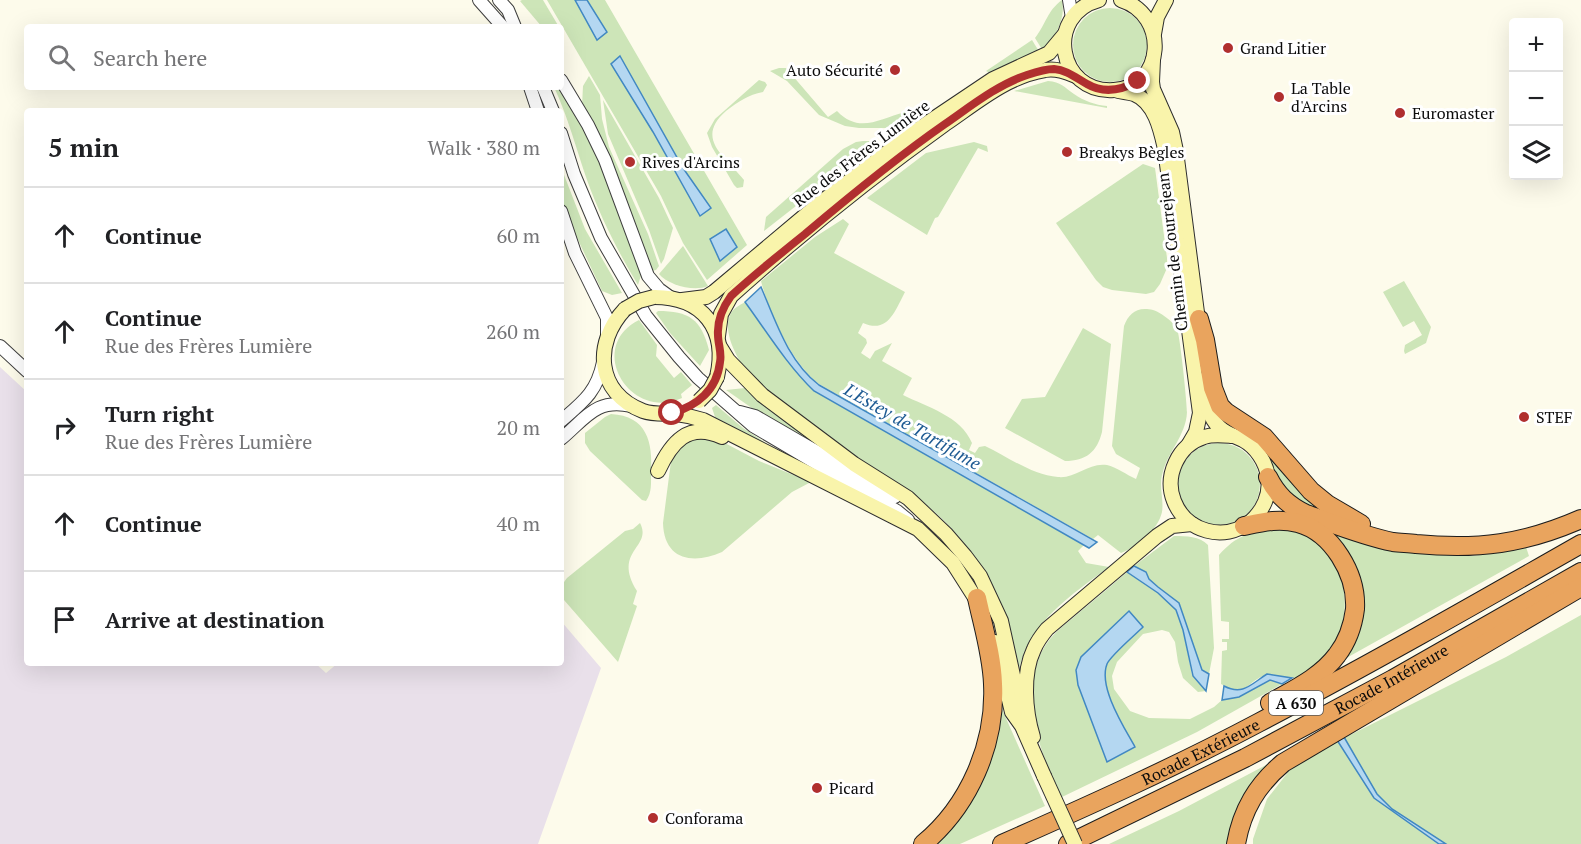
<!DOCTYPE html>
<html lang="en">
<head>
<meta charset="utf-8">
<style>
	:root { --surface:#fff; --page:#f6f6f6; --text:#202124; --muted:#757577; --line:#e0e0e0 }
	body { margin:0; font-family:"PT Serif",serif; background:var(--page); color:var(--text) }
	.controls { position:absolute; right:18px; top:18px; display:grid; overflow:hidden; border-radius:6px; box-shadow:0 6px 24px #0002 }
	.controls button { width:54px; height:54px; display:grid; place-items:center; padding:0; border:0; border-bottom:2px solid var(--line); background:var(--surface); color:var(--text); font:30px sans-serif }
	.stop { position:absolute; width:18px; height:18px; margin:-14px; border:4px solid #b02f2f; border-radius:50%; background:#fff }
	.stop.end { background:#b02f2f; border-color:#fff; box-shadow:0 2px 6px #0008 }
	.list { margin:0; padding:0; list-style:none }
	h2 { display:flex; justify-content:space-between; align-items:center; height:78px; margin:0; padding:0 24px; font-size:26px }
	h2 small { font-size:20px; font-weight:400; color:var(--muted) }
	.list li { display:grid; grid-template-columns:39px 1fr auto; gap:18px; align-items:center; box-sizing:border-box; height:96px; padding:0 24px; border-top:2px solid var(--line) }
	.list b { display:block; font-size:22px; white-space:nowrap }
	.list p { margin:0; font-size:20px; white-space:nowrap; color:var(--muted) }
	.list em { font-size:20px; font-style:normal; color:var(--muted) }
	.icon { flex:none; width:33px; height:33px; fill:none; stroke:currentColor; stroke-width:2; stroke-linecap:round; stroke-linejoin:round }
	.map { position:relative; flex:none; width:1581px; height:844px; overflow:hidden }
	.search { position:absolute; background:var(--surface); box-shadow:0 6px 24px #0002; left:24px; top:24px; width:540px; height:66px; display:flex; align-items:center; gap:15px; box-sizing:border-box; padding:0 21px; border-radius:6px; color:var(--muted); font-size:22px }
	.panel { position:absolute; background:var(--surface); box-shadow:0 6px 24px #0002; left:24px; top:108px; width:540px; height:558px; border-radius:6px }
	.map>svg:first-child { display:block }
</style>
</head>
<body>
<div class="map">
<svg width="1581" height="844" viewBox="0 0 1581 844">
	<rect width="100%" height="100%" fill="#fdfbeb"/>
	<!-- industrial -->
	<polygon fill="#e9e0ea" points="0,367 27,392 27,663 315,663 326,673 338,663 561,663 561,621 601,668 538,844 0,844"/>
	<!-- green -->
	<g fill="#cde5b8" fill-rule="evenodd">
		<polygon points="522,0 543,0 559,27 542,27 520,1"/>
		<polygon points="547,0 605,0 747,245 707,280 683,243 661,196"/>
		<path d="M 1062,0 C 1066,20 1055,37 1043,51 L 1035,38 C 1046,24 1047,11 1062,0 Z"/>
		<circle cx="1110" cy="45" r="37"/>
		<polygon points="1032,40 1040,53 992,74 986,71"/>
		<path d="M 779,68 L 786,68 L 828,117 L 837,111 C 859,134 879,119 905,112 L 910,117 L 898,126 L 887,128 L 859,128 L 845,126 L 819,115 L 787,81 L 770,71 Z"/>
		<polygon points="589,76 600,95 602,119 609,147 648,234 659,266 656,270 651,271 582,106 583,86"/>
		<path d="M 759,80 L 765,82 L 767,85 L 763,92 C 748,95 739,101 726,111 C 694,139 726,157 744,180 L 743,187 L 737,188 L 734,185 L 712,147 L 707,133 L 715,119 Z"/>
		<path d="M 1048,81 C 1061,82 1064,87 1074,94 C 1084,101 1095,105 1107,106 L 1107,108 L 1014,91 Z"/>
		<path d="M 554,87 L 561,87 L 593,143 L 642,272 L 638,285 C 618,252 600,216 587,180 C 576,148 568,117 554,87 Z"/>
		<polygon points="603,100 659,198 673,228 664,259 661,264 649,230 608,134"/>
		<polygon points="863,141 879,141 764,231 766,217 843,149 856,142"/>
		<polygon points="974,142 987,146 988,152 978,148 938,217 935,218 927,235 867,198 926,153"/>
		<polygon points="1143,164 1155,168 1167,258 1167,268 1160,284 1154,292 1146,294 1112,290 1103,287 1096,280 1056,223"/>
		<polygon points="561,167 585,229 622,293 612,295 602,291 565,212 561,198"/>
		<path d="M 843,219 L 849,224 L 834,253 L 905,292 C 895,311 888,334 863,323 L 858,333 L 866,339 L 867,343 L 861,353 L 870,359 L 875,351 L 892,343 L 882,361 L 912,378 L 903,395 C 927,407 961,416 972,443 L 969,450 L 975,453 L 979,447 L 985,446 C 1008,457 1032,475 1058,477 C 1075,479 1089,462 1107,465 C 1116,467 1127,475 1136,479 L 1140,468 L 1116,454 L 1112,446 L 1124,326 C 1128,315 1135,308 1147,309 C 1157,309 1172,320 1177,329 C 1180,335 1187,402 1187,412 C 1186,436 1167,452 1162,475 C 1159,487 1164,500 1162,512 C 1158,530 1137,547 1121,553 L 1098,535 L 1093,539 L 819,384 C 793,365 769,313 761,281 L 815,237 Z"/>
		<path d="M 683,246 L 708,286 C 694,292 668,285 659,274 Z"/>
		<polygon points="1404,281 1431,327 1426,343 1405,354 1404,351 1405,345 1422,335 1414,321 1403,327 1383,292"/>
		<path d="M 745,302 C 767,332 787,365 814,391 L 1084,545 L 1078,551 L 1086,563 L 1109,567 C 1071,595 1030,622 1019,669 C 1006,610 993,573 950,527 C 919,494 878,471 840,446 C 822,435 806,420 789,408 C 777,399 763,390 753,380 C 741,366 720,332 731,313 C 734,308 740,305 745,302 Z"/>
		<path d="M 658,311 C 689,311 701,319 709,350 L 700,366 L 670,333 L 656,313 Z"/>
		<path d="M 639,320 L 657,345 L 656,356 L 674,378 L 681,372 L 692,385 L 681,394 L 682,398 C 630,422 585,347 639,320 Z"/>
		<path d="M 1083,328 L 1111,344 L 1102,432 C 1097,452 1086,461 1065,461 L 1005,428 L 1022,399 L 1045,397 Z"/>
		<polygon points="745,388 814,440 820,448 766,418 726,390"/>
		<polygon points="716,405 743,428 787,457 716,420 712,408"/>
		<path d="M 611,414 C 647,416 653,442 651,473 C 651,482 652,493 646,501 L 642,500 L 590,451 L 585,443 L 585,433 L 605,417 Z"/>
		<polygon points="1224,418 1251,435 1321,510 1307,510 1219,421"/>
		<path d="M 696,437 L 721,441 L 759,461 L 811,482 L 792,492 L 722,552 C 693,565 664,560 663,523 L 671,461 L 678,446 Z"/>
		<circle cx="1219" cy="484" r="41"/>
		<path d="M 640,523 C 653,548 612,550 637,591 L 633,604 L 637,606 L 618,662 L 564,600 C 559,592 561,585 567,578 L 625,531 L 633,529 Z"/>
		<path d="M 1288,528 C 1302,533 1318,539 1327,552 C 1354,587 1350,635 1317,664 C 1311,669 1305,674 1298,677 C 1288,681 1276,672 1266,675 C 1244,682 1249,699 1221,684 L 1222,651 L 1227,650 L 1227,642 L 1222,642 L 1222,639 L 1229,639 L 1229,622 L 1221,621 L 1219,555 C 1240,531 1258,530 1288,528 Z"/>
		<polygon points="1323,530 1417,553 1473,556 1526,547 1529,556 1341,661 1359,616"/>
		<path d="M 1174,536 C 1187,536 1199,536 1208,545 L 1214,648 L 1209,674 L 1202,670 L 1179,603 L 1158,587 L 1149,579 L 1146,572 L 1134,566 Z"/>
		<path d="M 1127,572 L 1158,593 L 1176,610 L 1183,630 L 1192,675 L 1206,691 L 1198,692 L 1183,678 L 1178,662 L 1175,642 L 1169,632 L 1162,630 L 1143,634 L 1117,662 L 1112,676 L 1114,689 L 1130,711 L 1149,718 L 1190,719 L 1214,707 L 1222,700 L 1239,697 L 1270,680 L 1282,684 L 1197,732 L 1062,797 C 1056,784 1049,772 1045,759 C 1031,723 1024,671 1050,639 C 1059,628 1071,620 1081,611 C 1097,598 1112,585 1127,572 ZM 1143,627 C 1136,634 1110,656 1107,664 C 1098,687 1124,726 1135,747 L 1107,762 L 1078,685 L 1076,670 Z"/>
		<polygon points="1581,615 1581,844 1253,844 1253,839 1267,799 1296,762 1506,657"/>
		<polygon points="997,698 1045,806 960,844 928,844 955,815"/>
		<polygon points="1283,756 1229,844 1109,844 1179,811"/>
	</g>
	<!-- water -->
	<g fill="#b4d7f1" stroke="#4188c2" stroke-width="1.5">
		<polygon points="575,0 587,0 607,32 597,40"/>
		<polygon points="620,56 683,168 711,208 700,216 653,132 611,64"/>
		<polygon points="726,229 737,247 720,261 710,239"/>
		<path d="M 761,287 C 776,322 788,361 819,385 L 1097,542 L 1089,548 L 814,391 C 787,365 767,332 745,302 Z"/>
		<polygon points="1134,566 1146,572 1149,579 1158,587 1179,603 1202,670 1209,674 1206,691 1193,676 1183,630 1176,610 1158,593 1127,572"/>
		<path d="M 1129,611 L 1143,627 C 1136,634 1110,656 1107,664 C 1098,687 1124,727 1135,747 L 1107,762 L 1078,685 L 1076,670 L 1081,657 Z"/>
		<path d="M 1267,674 L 1292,678 L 1282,684 L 1270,680 L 1239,697 L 1222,700 L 1224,686 C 1243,696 1251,684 1267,674 Z"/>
		<polygon points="1344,737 1377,794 1392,809 1446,844 1439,844 1374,798 1337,740"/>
	</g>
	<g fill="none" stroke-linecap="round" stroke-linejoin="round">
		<!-- tertiary casing -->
		<g stroke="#3e3e3e" stroke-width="14">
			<g id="tertiary">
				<polyline points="479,0 503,27"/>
				<polyline points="499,0 508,10 515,27"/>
				<polyline points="1069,0 1072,18"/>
				<polyline points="561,80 588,125 605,160 648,276 659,289 670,297"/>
				<polyline points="530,87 538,111"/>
				<polyline points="543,87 553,111"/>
				<polyline points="561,133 574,174 601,238 646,316 679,357 698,378 753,426 897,511 908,520"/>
				<polyline points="561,211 575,253 607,318 607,334"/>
				<polyline points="0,346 27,371"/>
				<polyline points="740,412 755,416 895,497"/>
				<path d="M 561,421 C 583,402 597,392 603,362"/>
				<path d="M 561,439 C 586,418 596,398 631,406"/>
			</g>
		</g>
		<!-- secondary casing -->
		<g stroke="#2d2d2d" stroke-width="16">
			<g id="secondary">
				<path d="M 1099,0 C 1044,15 1058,94 1114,90 C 1165,87 1169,15 1121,0"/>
				<polyline points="1154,34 1157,17 1166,0"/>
				<polyline points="1153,60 1152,82 1153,89 1172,132 1176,151 1199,328"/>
				<path d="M 1115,90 C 1121,92 1128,92 1134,94 C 1155,102 1161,131 1165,149 L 1200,413 L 1196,432 L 1189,444"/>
				<path d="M 654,297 C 703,297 728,329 717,377"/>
				<polyline points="682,300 706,297 714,292 820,203 914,132 993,79 1049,53 1064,35"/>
				<path d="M 625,309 C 593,343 596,393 643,411 C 654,415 665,413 676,414 C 685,415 694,417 703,420 L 918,529 L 953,563 L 981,607"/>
				<path d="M 718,336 L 721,314 L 731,296 C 799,235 871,177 945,124 C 976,103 1007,76 1045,70 C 1056,68 1066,72 1076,76"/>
				<polyline points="720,347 728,360 762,395 854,464 908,498 946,534 965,556 980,576 1001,621 1020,707"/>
				<path d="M 1204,380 C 1207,396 1206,415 1219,427 C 1226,434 1235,436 1243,440 C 1256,447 1266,462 1268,477 C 1271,494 1263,511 1250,522 C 1224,542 1186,532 1174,501 C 1164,476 1178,445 1204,437 C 1213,434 1221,435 1231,436"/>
				<path d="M 658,471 C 671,443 688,421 722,437"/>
				<polyline points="995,642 1012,712 1022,726 1044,776"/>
				<path d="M 1033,737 C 1025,711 1022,674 1034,649 C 1037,642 1042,635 1047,629 L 1157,536 L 1172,526 L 1192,524"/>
			</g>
		</g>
		<!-- motorway casing -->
		<g stroke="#1c1c1c" stroke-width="20">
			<g id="motorway">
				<polyline points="1199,319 1205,340 1213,388 1220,406 1226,412 1264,437 1311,491 1327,504 1361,524"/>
				<path d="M 1268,477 C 1277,495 1288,505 1306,514 C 1334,524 1363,536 1393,542 C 1400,543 1408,543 1416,544 C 1478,550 1524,544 1581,519"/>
				<path d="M 1244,526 C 1263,522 1279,518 1298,523 C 1332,532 1357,574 1355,609 C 1353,625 1347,642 1337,655 C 1321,677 1293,690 1270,703"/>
				<path d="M 923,844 C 969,806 996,744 993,684 C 992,655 983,626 977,598"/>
				<path id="s1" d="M 1002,844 C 1088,806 1175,767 1258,723 C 1367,666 1474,605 1581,544"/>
				<path id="s2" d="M 1068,844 L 1245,758 L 1393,679 L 1581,572"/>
				<path d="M 1236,844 C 1242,810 1257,785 1283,763 L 1581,587"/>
			</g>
		</g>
		<!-- tertiary -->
		<use href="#tertiary" stroke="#fff" stroke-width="12"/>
		<!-- secondary -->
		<use href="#secondary" stroke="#f9f4ab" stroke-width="14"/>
		<!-- motorway -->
		<use href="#motorway" stroke="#e9a45e" stroke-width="18"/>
		<!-- secondary-bridge casing -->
		<g stroke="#2d2d2d" stroke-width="16" stroke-linecap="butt">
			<g id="secondary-bridge">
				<polyline points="625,309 639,301 654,297"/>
				<polyline points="699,401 710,390 717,377"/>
				<polyline points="1044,776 1075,844"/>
			</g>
		</g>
		<!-- secondary-bridge -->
		<use href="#secondary-bridge" stroke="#f9f4ab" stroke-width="14"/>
	</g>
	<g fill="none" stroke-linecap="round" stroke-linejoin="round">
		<!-- route -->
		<path stroke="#b02f2f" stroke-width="8" d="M 672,413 C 697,406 717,390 720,362 C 722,353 718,344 718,335 C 717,320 723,307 731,296 C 755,274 780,254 805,234 C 850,196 896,158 945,124 C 971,106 997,85 1027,75 C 1036,72 1045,69 1054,69 C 1067,70 1076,78 1087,84 C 1104,94 1122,90 1138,81"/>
	</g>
	<!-- markers -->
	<g fill="#b02f2f" stroke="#fff" stroke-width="2">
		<circle cx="1228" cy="48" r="6"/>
		<circle cx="895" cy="70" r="6"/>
		<circle cx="1279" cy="97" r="6"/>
		<circle cx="1400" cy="113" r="6"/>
		<circle cx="1067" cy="152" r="6"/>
		<circle cx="630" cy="162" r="6"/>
		<circle cx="1524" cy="417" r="6"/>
		<circle cx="817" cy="788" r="6"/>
		<circle cx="653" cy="818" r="6"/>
	</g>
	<g text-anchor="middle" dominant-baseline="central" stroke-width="6" stroke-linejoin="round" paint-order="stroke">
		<!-- shield labels -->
		<rect fill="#fff" stroke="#545454" stroke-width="1.5" x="1269" y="691" width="54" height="24" rx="4.5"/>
		<g font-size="15" font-weight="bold" fill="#0b0b0b">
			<text x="1296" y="703">A 630</text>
		</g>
		<!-- poi labels -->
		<g font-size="16" fill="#0b0b0b" stroke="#fff" text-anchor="start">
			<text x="1240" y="48">Grand Litier</text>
			<text x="883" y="70" text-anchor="end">Auto Sécurité</text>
			<text x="1291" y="88">La Table<tspan x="1291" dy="18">d'Arcins</tspan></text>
			<text x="1412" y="113">Euromaster</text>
			<text x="1079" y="152">Breakys Bègles</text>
			<text x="642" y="162">Rives d'Arcins</text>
			<text x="1536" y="417">STEF</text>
			<text x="829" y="788">Picard</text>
			<text x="665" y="818">Conforama</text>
		</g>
		<!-- street labels -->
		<g font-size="16" fill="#0b0b0b" stroke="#fff">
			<text transform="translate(861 153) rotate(-37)">Rue des Frères Lumière</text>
			<text transform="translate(1172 252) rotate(-97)">Chemin de Courrejean</text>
			<text stroke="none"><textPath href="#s2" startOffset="363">Rocade Intérieure</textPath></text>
			<text stroke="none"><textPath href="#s1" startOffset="219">Rocade Extérieure</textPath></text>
		</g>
		<!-- water labels -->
		<g font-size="18" font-style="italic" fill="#1f5b93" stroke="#fff">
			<text transform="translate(913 426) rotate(30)">L'Estey de Tartifume</text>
		</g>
	</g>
</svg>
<div class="controls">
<button>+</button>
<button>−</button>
<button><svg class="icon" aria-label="layers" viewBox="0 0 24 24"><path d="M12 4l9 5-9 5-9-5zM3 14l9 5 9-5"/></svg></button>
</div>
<div class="stop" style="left:672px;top:413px"></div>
<div class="stop end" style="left:1138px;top:81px"></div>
<div class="search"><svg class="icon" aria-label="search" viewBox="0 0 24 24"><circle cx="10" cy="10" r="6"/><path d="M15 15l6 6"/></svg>Search here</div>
<section class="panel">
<h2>5 min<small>Walk · 380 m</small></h2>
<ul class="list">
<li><svg class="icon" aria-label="ahead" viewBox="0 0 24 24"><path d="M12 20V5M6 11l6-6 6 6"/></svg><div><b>Continue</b></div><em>60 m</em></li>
<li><svg class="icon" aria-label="ahead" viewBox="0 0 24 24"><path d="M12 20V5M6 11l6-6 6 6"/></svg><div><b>Continue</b><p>Rue des Frères Lumière</p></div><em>260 m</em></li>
<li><svg class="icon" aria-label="right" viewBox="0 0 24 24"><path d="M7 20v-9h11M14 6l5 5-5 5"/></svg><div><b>Turn right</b><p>Rue des Frères Lumière</p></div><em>20 m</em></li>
<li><svg class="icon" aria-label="ahead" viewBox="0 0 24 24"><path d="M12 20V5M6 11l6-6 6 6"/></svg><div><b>Continue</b></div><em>40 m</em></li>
<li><svg class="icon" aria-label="arrive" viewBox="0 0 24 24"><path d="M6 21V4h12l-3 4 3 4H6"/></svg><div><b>Arrive at destination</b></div></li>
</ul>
</section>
</div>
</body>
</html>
